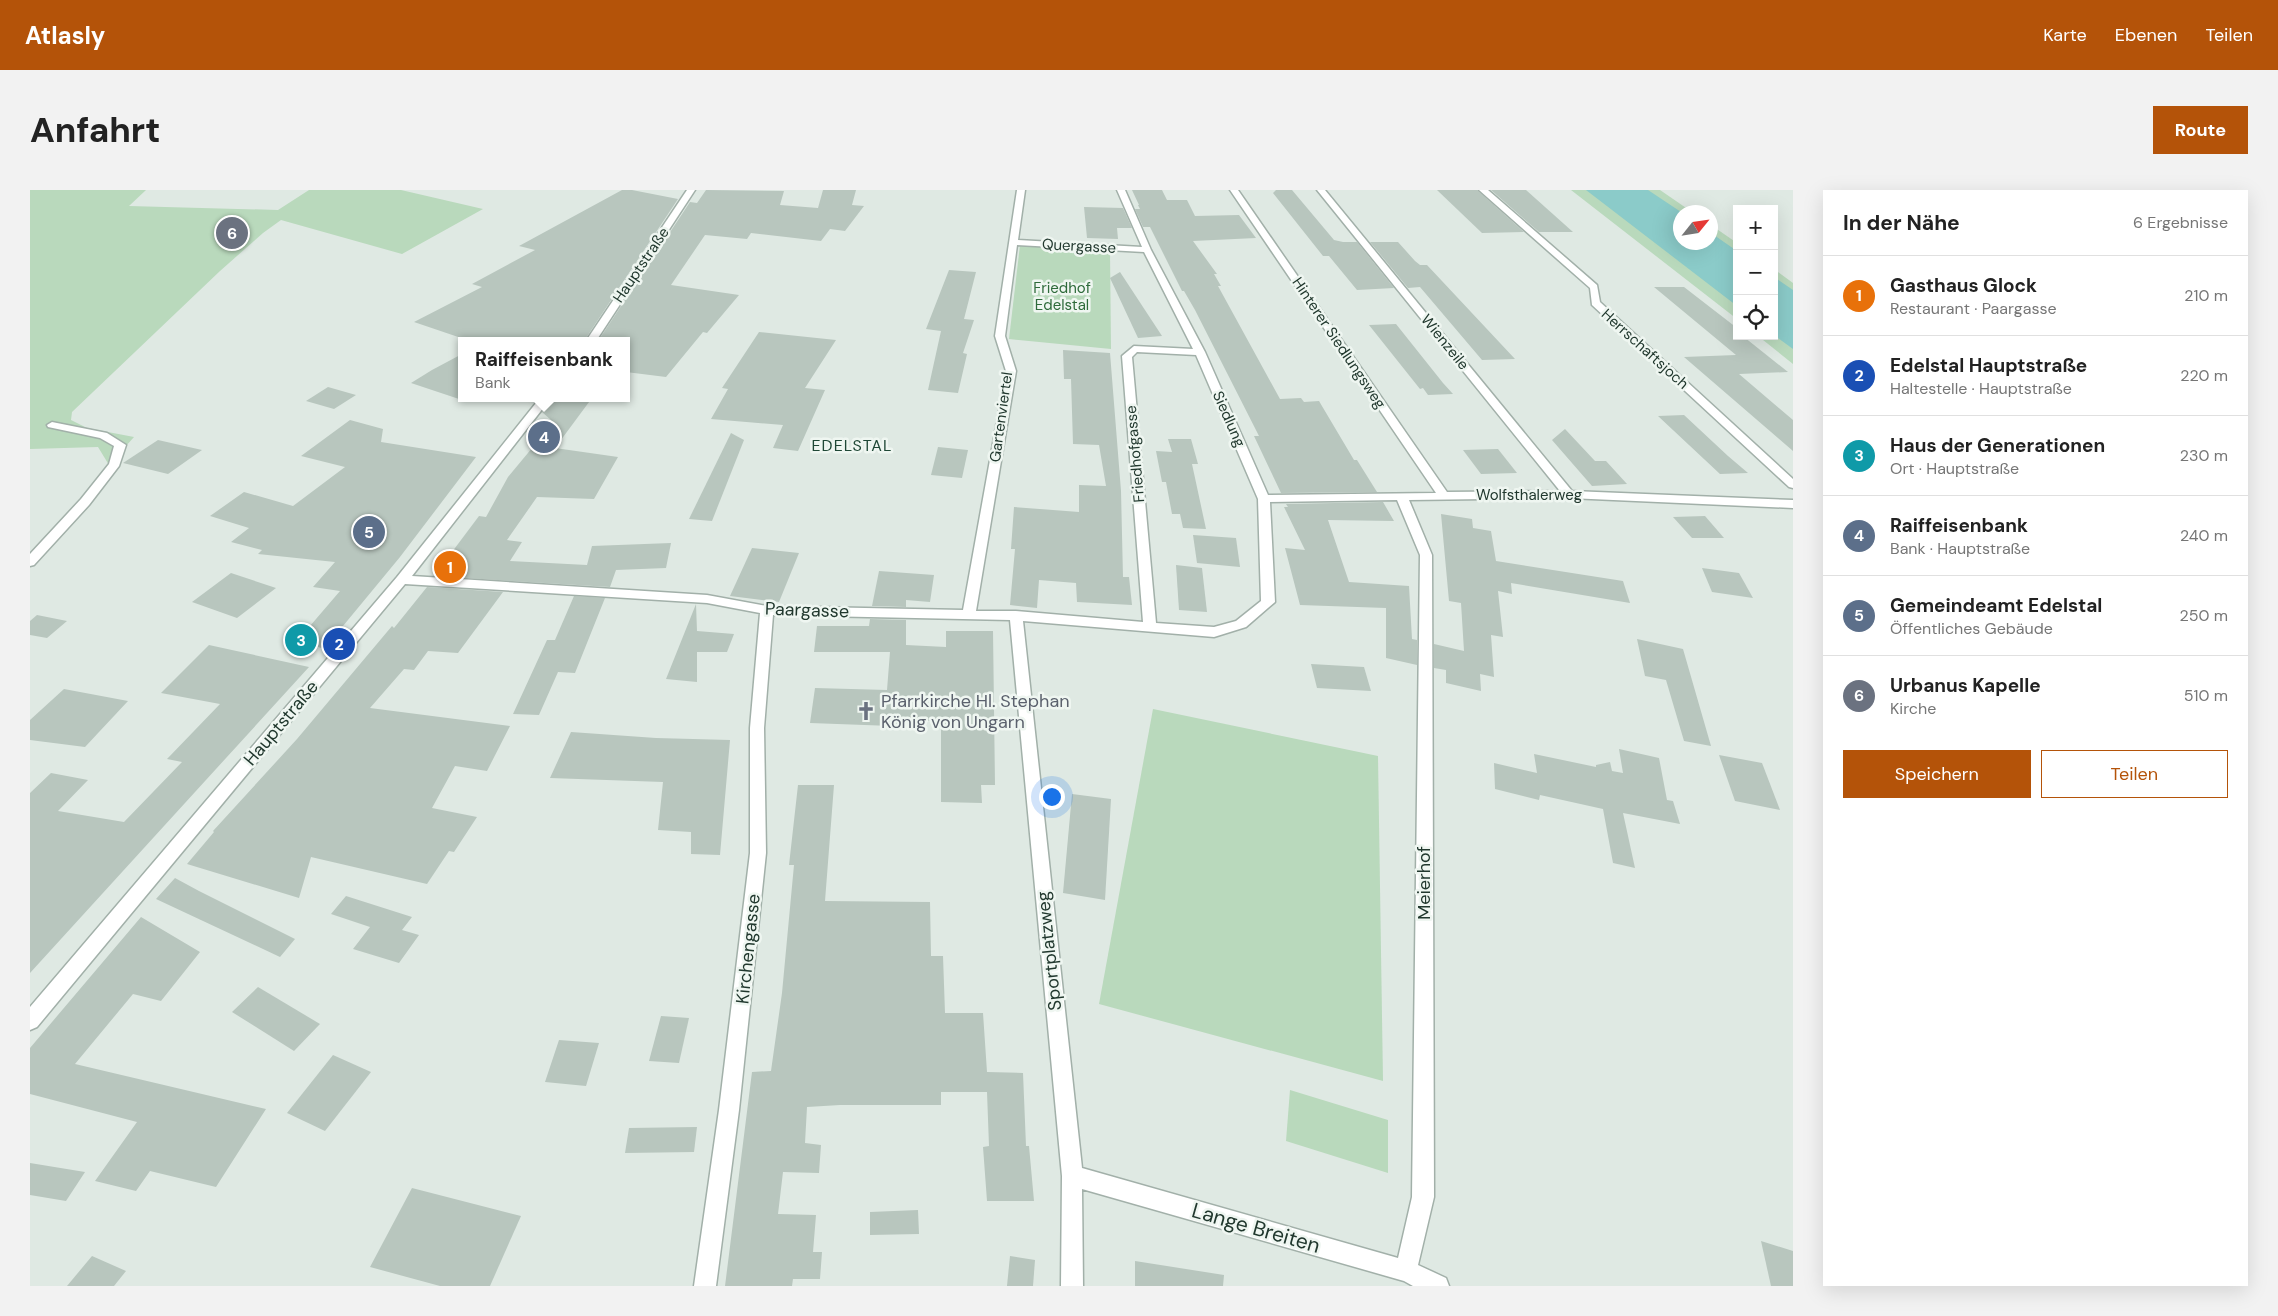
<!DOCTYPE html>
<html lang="de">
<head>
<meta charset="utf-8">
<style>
	:root { --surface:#fff; --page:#f2f2f2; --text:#222; --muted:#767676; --line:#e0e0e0; --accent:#b45309 }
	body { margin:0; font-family:"DM Sans",sans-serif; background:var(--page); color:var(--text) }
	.controls { position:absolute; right:15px; top:15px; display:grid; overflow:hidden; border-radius:0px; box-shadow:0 5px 20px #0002 }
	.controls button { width:45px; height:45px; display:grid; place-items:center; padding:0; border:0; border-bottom:1px solid var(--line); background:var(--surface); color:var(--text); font:25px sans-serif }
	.compass { position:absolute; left:1643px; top:15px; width:45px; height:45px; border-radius:50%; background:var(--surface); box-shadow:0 5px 20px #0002; rotate:60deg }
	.you { position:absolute; left:1021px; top:606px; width:18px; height:18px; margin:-12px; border:4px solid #fff; border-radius:50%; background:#1a73e8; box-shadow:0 0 0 8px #1a73e833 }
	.badge { display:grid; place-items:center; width:32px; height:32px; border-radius:50%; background:var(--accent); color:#fff; font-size:16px; font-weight:700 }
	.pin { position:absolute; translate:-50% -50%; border:2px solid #fff; box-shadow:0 1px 5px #0006 }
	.popup { position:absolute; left:428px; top:147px; width:172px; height:65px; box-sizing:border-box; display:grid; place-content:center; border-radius:0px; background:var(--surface); filter:drop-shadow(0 1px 4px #0005); font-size:16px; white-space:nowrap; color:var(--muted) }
	.popup b { font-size:19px; color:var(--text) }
	.popup::after { content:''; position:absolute; left:50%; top:100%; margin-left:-10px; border:10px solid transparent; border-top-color:var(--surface) }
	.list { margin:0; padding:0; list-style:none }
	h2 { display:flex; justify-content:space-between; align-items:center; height:65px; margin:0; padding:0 20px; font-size:21px }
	h2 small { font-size:16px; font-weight:400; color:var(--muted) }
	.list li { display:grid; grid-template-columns:32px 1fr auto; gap:15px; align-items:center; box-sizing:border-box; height:80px; padding:0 20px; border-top:1px solid var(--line) }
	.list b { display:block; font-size:19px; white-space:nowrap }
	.list p { margin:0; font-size:16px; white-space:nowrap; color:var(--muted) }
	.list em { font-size:16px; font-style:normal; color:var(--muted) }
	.actions { display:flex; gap:10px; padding:15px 20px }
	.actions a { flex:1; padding:11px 0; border:1px solid var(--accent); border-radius:0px; text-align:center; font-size:18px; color:var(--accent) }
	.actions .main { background:var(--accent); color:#fff }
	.icon { flex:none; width:28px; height:28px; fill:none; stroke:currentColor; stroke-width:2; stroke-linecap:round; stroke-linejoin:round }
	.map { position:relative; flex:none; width:1763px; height:1096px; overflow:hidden; border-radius:0px }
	header { display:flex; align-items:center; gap:30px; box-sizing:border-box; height:70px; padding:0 25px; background:var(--accent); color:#fff }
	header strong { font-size:24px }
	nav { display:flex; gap:28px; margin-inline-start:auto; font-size:18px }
	.intro { display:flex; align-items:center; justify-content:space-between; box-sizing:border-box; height:120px; padding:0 30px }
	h1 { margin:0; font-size:35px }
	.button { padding:12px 22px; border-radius:0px; background:var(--accent); color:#fff; font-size:18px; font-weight:700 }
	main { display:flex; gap:30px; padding:0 30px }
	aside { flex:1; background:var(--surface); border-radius:0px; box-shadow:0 5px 20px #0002 }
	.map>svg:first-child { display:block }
</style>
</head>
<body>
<header>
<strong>Atlasly</strong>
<nav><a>Karte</a><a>Ebenen</a><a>Teilen</a></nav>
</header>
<div class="intro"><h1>Anfahrt</h1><a class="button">Route</a></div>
<main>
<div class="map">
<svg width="1763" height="1096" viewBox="0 0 1763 1096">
	<rect width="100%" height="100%" fill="#dfe9e3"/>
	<!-- green -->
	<g fill="#b9d9bc">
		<polygon points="0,0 116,0 99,16 248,20 279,0 371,0 453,19 372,64 251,30 233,43 190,81 42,222 41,230 57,238 104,247 79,275 68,257 0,259"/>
		<polygon points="1541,0 1630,0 1662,22 1650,22 1650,52 1680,52 1681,35 1707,53 1707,129"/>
		<polygon points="990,55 1080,61 1081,159 979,149"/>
		<polygon points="1744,79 1763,93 1763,174 1728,146 1744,146"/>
		<polygon points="1123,519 1348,566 1353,891 1069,814"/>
		<polygon points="1260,900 1358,930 1358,983 1256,951"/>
	</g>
	<!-- water -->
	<g fill="#8bcbc9">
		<polygon points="1556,0 1618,0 1651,22 1650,52 1680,52 1681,43 1707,61 1707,116"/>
		<polygon points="1744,87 1763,100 1763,159 1744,145"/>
	</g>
	<!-- building -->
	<g fill="#b8c6be">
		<polygon points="592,0 602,0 648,9 554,151 440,151 384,132 452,97 442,94 505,60 489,56"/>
		<polygon points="676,0 754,1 750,15 788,18 793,0 826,0 822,15 834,16 815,41 800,39 791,51 721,43 717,49 675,45 641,95 709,105 677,143 673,142 636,187 596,182 596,151 568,151 660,12 667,13"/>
		<polygon points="1102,0 1132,0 1137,10 1157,10 1165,26 1209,25 1226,48 1163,51 1187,84 1184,84 1191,96 1188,96 1250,209 1271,208 1274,212 1289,211 1324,270 1327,270 1347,302 1251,303 1224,246 1229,246 1165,120 1154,101 1152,101 1120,37 1113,37 1105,19 1110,19 1108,15 1109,15"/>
		<polygon points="1246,0 1262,0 1304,50 1313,52 1327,52 1364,98 1327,100 1299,66 1293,66 1243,3"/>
		<polygon points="1407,0 1447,0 1494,42 1452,43"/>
		<polygon points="1461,0 1496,0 1543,42 1509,42"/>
		<polygon points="1054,17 1093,18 1102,38 1087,38 1088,49 1057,48"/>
		<polygon points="1340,52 1368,52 1385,71 1390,75 1397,75 1485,169 1452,170 1390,97 1378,98"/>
		<polygon points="919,80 946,82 934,129 944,130 933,163 937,164 928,203 898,200 911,141 896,139"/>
		<polygon points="1090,82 1132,146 1108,148 1080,88"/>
		<polygon points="1624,97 1654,97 1707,138 1707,146 1718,146 1719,147 1714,147 1758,182 1709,184 1763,230 1763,261 1654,167 1706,165"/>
		<polygon points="1366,134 1413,193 1423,204 1398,205 1393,198 1390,199 1339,135"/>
		<polygon points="729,142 806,150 775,198 795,200 768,261 743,258 753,235 681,229 698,199 692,198"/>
		<polygon points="1033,160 1080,163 1091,301 1093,387 1099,387 1102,415 1047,412 1046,393 1009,390 1007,418 980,415 985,359 981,359 984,317 1049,322 1049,295 1076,296 1069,255 1043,254 1041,189 1034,189"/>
		<polygon points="432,164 432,210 381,193 402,180"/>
		<polygon points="298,197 326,205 304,219 276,211"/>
		<polygon points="523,208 562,208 525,258 588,267 564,309 507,307 477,350 492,352 480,371 557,375 562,356 641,353 636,378 586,380 580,397 404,386 449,326 456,327 478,287 517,240 514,240 521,230 512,222"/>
		<polygon points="1654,225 1698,266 1718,283 1690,284 1628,226"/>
		<polygon points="320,230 353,239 351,252 446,267 370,367 294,459 268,450 310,401 283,397 305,372 228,364 232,360 201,352 219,338 180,326 214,302 263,316 315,277 271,266"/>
		<polygon points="1535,239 1565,271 1576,271 1597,294 1562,296 1522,250"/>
		<polygon points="701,243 714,250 682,331 659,329"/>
		<polygon points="1138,249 1161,249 1168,274 1162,274 1176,339 1153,338 1150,324 1142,324 1136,292 1132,292 1126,261 1142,262"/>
		<polygon points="128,250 172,260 138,284 93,273"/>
		<polygon points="908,257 938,260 932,288 901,285"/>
		<polygon points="1468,259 1487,283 1451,284 1433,260"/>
		<polygon points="1353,312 1364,331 1298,330 1319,392 1379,396 1382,449 1387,450 1387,475 1356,468 1356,418 1270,415 1255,358 1275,360 1254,317 1258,317 1256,314"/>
		<polygon points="1411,324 1442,329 1443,338 1461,341 1466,371 1593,391 1600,413 1481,393 1482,404 1468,401 1473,447 1461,445 1464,487 1450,484 1451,501 1416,493 1416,480 1404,478 1404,454 1434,461 1431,413 1419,411"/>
		<polygon points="1675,326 1694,348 1662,348 1643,327"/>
		<polygon points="1163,345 1206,348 1210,377 1167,373"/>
		<polygon points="722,358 769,363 749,412 700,406"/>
		<polygon points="1146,375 1172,378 1177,422 1149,420"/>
		<polygon points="1672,378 1709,383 1723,408 1682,402"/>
		<polygon points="849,381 904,385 900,412 876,410 876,417 842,416"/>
		<polygon points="201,383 246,398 207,428 162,412"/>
		<polygon points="397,397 473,402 428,463 398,461 384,480 374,479 340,518 480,536 457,581 425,576 402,618 447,627 424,662 419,661 397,694 281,667 269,708 157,674 184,642 183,641 267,549 362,436 364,438"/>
		<polygon points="544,406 575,408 545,483 528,482 509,525 483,524 517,450 525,450"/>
		<polygon points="666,414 667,441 704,444 697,462 667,462 667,492 636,489"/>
		<polygon points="7,425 37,431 17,448 0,445 0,431"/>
		<polygon points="840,429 876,430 876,455 916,457 916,441 963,441 965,595 951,595 952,613 911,612 911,531 871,531 862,536 780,533 785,498 857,500 860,462 784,462 787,436 839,436"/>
		<polygon points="1607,449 1653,459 1681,556 1654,551 1636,490 1615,486"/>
		<polygon points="179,455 279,477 0,783 0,603 21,583 58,590 28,621 94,632 152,572 137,569 190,514 131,503"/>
		<polygon points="1281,474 1334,477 1341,501 1287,498"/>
		<polygon points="34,499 98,511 55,557 0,550 0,530"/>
		<polygon points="541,542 626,548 700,550 690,665 661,664 661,642 628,640 633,592 520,588"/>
		<polygon points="1589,559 1629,568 1637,610 1643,611 1650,634 1593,623 1605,678 1583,673 1573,619 1510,605 1509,610 1465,599 1464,573 1507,583 1504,564 1566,577 1566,575 1580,572 1582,581 1593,583"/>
		<polygon points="1689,565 1732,573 1750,620 1705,611"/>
		<polygon points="768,595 804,595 795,711 900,712 901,766 913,766 915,823 953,823 957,882 993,883 996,956 999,956 1004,1011 957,1011 953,957 959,956 957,902 911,902 911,915 810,915 777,917 775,953 791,955 789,983 753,982 748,1024 786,1025 783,1062 792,1062 790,1089 763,1089 762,1096 695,1096 722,882 741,881 752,803 764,675 759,675"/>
		<polygon points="1042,604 1081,609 1075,710 1033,703"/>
		<polygon points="145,688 169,701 265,749 250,767 126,709"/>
		<polygon points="316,706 382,727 372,740 389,745 369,773 323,759 340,737 301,724"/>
		<polygon points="111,727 170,762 131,811 103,804 45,874 236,919 186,997 120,981 106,1001 65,991 107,932 0,904 0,858"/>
		<polygon points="228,797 290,834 264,861 202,822"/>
		<polygon points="631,826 659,828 649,873 619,871"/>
		<polygon points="529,850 569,853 556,896 515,892"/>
		<polygon points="303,865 341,882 295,941 257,923"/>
		<polygon points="667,937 664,962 595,963 599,938"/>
		<polygon points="0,973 55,982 36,1011 0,1005"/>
		<polygon points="382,998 491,1026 460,1096 410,1096 340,1077"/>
		<polygon points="888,1020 889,1044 840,1045 840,1022"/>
		<polygon points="1731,1051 1763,1061 1763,1096 1741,1096"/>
		<polygon points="62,1066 96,1081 84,1096 37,1096"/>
		<polygon points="980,1066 1005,1070 1003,1096 977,1096"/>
		<polygon points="1105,1071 1194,1085 1193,1096 1105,1096"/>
	</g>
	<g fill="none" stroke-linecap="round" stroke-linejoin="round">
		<!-- street casing -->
		<g stroke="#a2b0a9" stroke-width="3">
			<g id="street">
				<polygon points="657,0 665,0 566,151 556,151"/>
				<path d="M 987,0 L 995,0 L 988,50 L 1112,57 L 1087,0 L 1095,0 L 1121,60 L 1175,162 L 1238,305 L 1406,303 L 1200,0 L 1208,0 L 1417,302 L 1530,301 L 1287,0 L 1295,0 L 1542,301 L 1763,310 L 1763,318 L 1539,308 L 1379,310 L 1402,365 L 1404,1007 L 1388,1075 L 1416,1088 L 1419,1096 L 1383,1096 L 1374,1091 L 1052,999 L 1053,1096 L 1031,1096 L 1032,986 L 980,430 L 743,425 L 734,538 L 736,663 L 709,920 L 686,1096 L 664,1096 L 689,920 L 720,663 L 720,538 L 730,423 L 677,413 L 375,394 L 7,837 L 0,840 L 0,817 L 367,387 L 510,208 L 521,208 L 382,386 L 677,405 L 737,416 L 933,420 L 976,181 L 965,146 ZM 987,55 L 1114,62 L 1163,159 L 1104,156 L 1092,166 L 1113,432 L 986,421 L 946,421 L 986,181 L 975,146 ZM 1107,162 L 1166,165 L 1228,309 L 1231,411 L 1206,431 L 1184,437 L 1126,433 L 1102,167 ZM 1367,310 L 1390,365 L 1382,1007 L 1368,1068 L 1052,978 L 993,431 L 1184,447 L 1216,437 L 1245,412 L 1240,312 Z"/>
				<polygon points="1449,0 1458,0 1567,95 1570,112 1763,289 1763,298 1759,297 1562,115 1560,98"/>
				<polygon points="22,232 77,243 96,255 89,276 59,315 4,375 0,376 0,364 51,309 79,274 84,256 70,248 18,237 17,235"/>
			</g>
		</g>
		<!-- street -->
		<use href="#street" fill="#fff" fill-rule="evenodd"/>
	</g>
	<!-- icons -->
	<defs>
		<g id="church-bare" transform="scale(1.5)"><path d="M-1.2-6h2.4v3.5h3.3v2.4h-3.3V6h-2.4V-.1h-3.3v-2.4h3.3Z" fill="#6b7280" stroke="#eff6f1" stroke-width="2.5" paint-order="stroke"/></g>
	</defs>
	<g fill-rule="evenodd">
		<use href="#church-bare" x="836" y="521"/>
	</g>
	<g text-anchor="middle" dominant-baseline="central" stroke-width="5" stroke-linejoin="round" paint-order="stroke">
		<!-- far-street labels -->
		<g font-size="15" fill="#21382e" stroke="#eff6f1">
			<text transform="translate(1049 56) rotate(3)">Quergasse</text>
			<text transform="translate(611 75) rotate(-56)">Hauptstraße</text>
			<text transform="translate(1415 152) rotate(51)">Wienzeile</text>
			<text transform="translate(1309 153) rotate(56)">Hinterer Siedlungsweg</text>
			<text transform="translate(1615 159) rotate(42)">Herrschaftsjoch</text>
			<text transform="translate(971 227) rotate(-82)">Gartenviertel</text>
			<text transform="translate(1199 229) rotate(66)">Siedlung</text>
			<text transform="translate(1105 264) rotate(-95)">Friedhofgasse</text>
			<text x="1499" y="305">Wolfsthalerweg</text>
		</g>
		<!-- far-park labels -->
		<g font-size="15" fill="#2f6b3b" stroke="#eff6f1">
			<text x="1032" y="98">Friedhof<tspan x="1032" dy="17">Edelstal</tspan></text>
		</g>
		<!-- far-quarter labels -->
		<g font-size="16" letter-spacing="1" fill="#1f4836" stroke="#eff6f1">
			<text x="822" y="255">EDELSTAL</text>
		</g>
		<!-- street labels -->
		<g font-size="18" fill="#21382e" stroke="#eff6f1">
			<text transform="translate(777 420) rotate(2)">Paargasse</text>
			<text transform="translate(251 533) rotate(-50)">Hauptstraße</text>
			<text transform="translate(1394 693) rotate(-90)">Meierhof</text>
			<text transform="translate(718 759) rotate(-84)">Kirchengasse</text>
			<text transform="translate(1019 761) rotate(-96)">Sportplatzweg</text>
		</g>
		<!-- worship labels -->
		<g font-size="18" fill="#5b616d" stroke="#eff6f1" text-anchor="start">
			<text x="851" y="511">Pfarrkirche Hl. Stephan<tspan x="851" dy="21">König von Ungarn</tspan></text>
		</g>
		<!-- near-street labels -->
		<g font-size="21" fill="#21382e" stroke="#eff6f1">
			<text transform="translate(1226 1038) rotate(16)">Lange Breiten</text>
		</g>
	</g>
</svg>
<div class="controls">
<button>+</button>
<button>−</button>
<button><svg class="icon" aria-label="locate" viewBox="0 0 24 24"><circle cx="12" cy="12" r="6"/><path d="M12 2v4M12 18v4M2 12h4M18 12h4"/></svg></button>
</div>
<svg class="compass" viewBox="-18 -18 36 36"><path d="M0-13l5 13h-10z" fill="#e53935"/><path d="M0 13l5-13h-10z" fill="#767676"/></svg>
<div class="you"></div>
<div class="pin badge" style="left:420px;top:377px;background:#e8710a">1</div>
<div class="pin badge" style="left:309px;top:454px;background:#1a4fb4">2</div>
<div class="pin badge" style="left:271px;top:450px;background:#0f9aa8">3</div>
<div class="pin badge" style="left:514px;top:247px;background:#5c6f8a">4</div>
<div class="popup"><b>Raiffeisenbank</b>Bank</div>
<div class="pin badge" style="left:339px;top:342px;background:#5c6f8a">5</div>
<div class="pin badge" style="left:202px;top:43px;background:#6b7280">6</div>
</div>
<aside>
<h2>In der Nähe<small>6 Ergebnisse</small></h2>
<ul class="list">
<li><span class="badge" style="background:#e8710a">1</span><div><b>Gasthaus Glock</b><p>Restaurant · Paargasse</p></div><em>210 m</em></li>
<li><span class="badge" style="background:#1a4fb4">2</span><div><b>Edelstal Hauptstraße</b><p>Haltestelle · Hauptstraße</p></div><em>220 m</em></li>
<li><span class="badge" style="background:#0f9aa8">3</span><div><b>Haus der Generationen</b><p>Ort · Hauptstraße</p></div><em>230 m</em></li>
<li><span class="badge" style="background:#5c6f8a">4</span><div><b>Raiffeisenbank</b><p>Bank · Hauptstraße</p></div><em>240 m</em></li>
<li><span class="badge" style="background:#5c6f8a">5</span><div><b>Gemeindeamt Edelstal</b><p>Öffentliches Gebäude</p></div><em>250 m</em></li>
<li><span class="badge" style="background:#6b7280">6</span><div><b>Urbanus Kapelle</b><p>Kirche</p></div><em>510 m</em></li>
</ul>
<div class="actions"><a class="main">Speichern</a><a>Teilen</a></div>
</aside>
</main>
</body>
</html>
